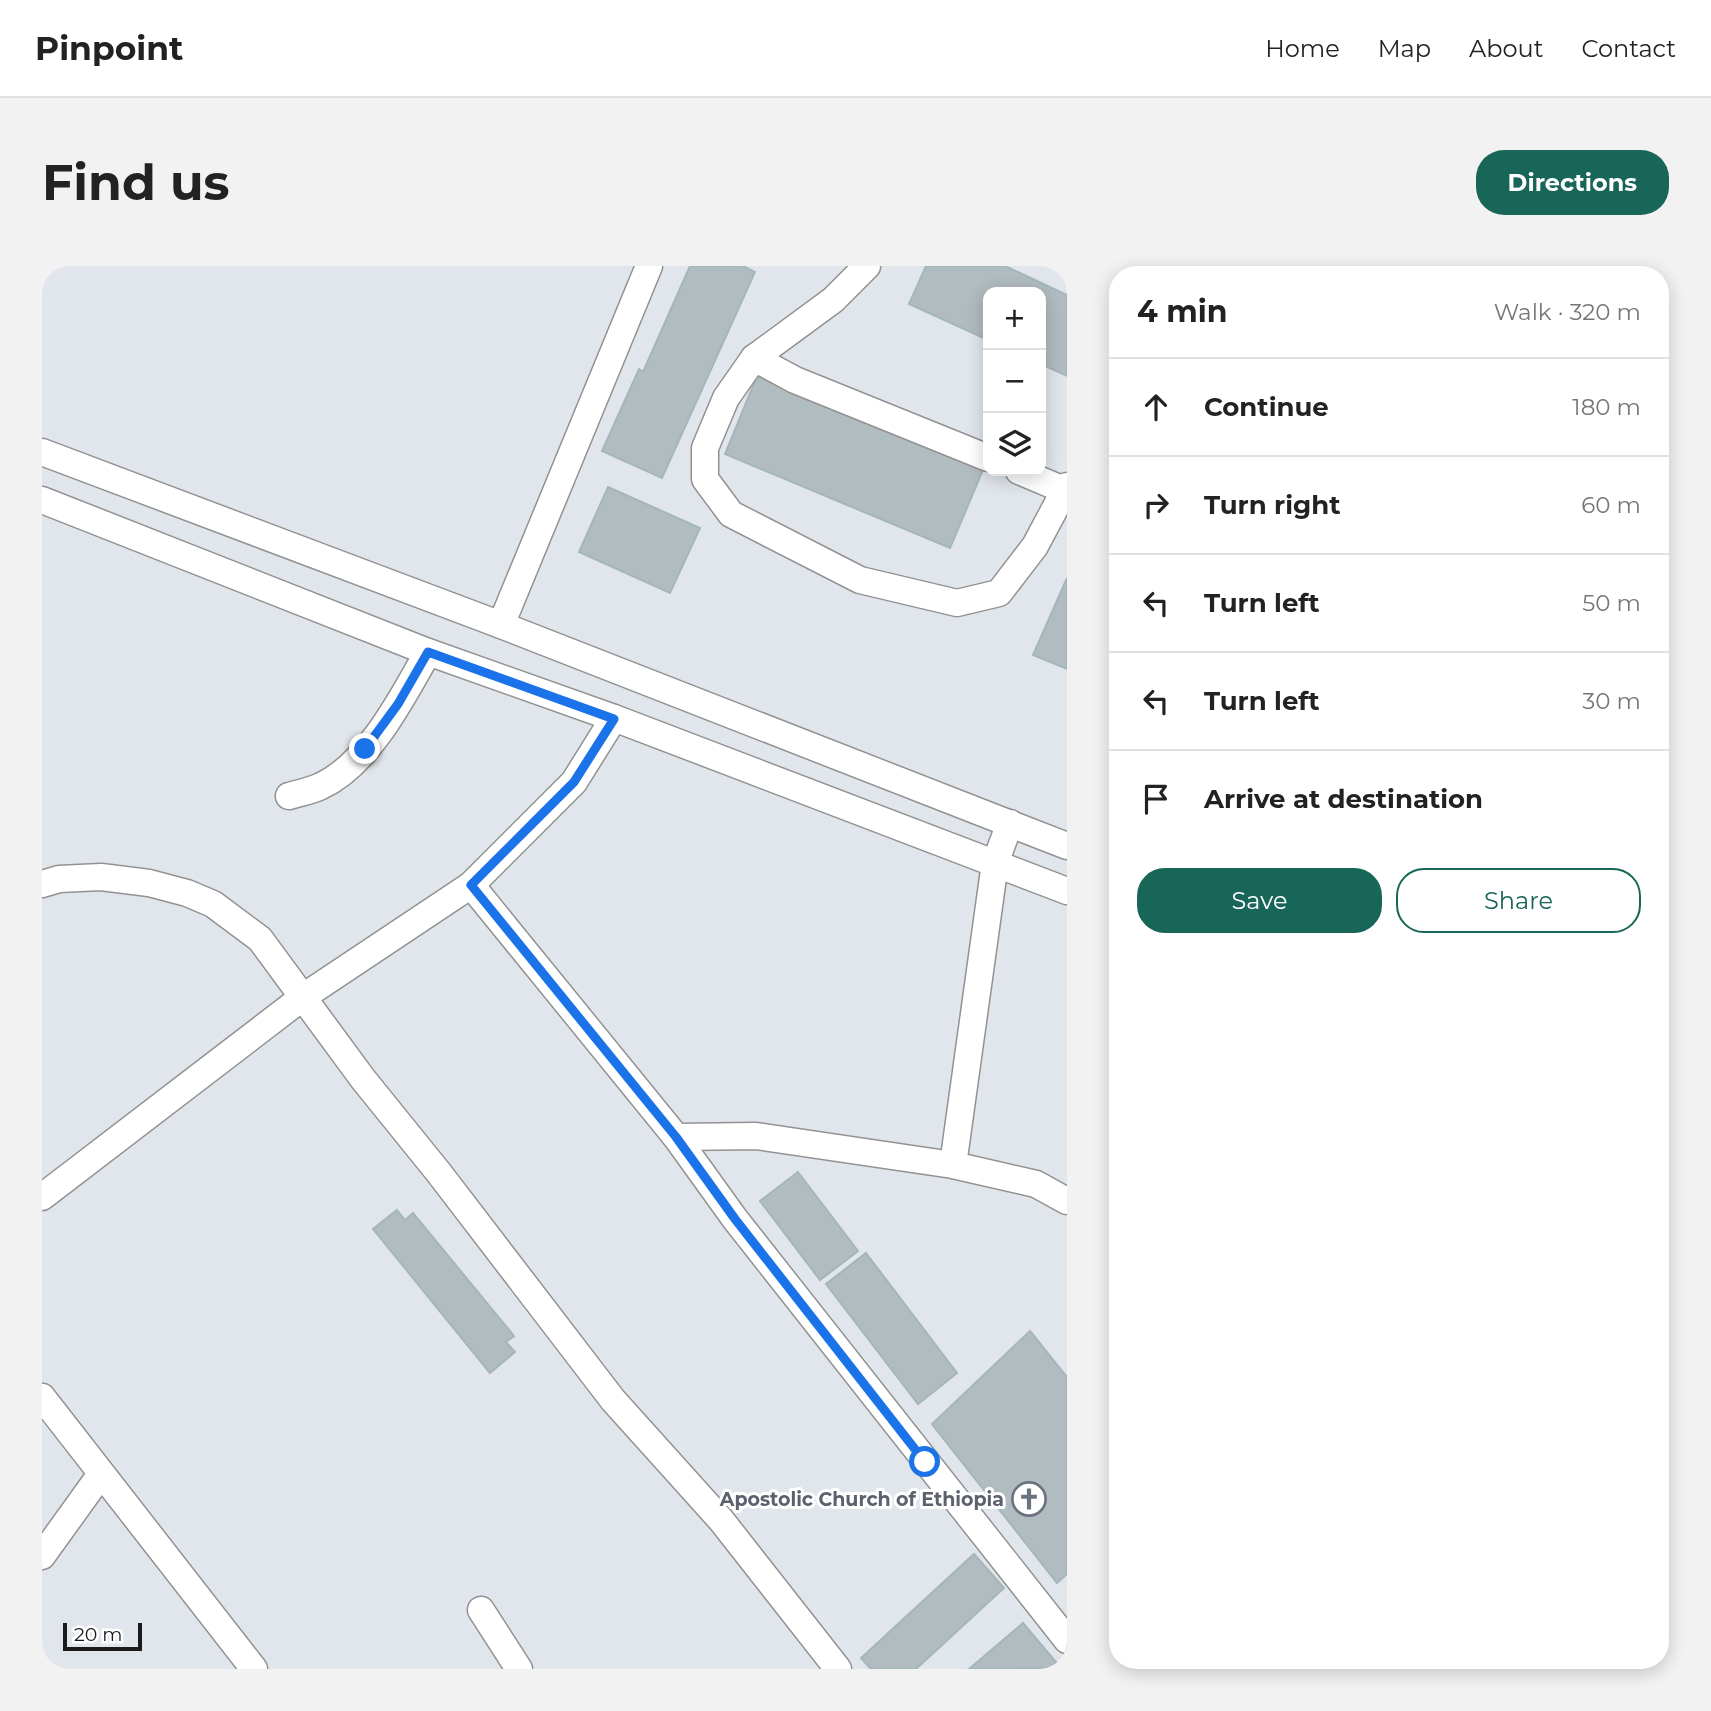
<!DOCTYPE html>
<html lang="en">
<head>
<meta charset="utf-8">
<style>
	:root { --surface:#fff; --page:#f2f2f2; --text:#222; --muted:#767676; --line:#e0e0e0; --accent:#186658 }
	body { margin:0; font-family:Montserrat,sans-serif; background:var(--page); color:var(--text) }
	.controls { position:absolute; right:21px; top:21px; display:grid; overflow:hidden; border-radius:14px; box-shadow:0 4px 18px #0003 }
	.controls button { width:63px; height:63px; display:grid; place-items:center; padding:0; border:0; border-bottom:2px solid var(--line); background:var(--surface); color:var(--text); font:35px sans-serif }
	.scale { position:absolute; left:21px; bottom:18px; width:79px; box-sizing:border-box; padding-left:7px; border:4px solid #1b1b1b; border-top:0; font-size:19px; line-height:24px; white-space:nowrap; color:#1b1b1b; -webkit-text-stroke:5px #fff; paint-order:stroke }
	.stop { position:absolute; width:21px; height:21px; margin:-16px; border:5px solid #1a73e8; border-radius:50%; background:#fff }
	.stop.end { background:#1a73e8; border-color:#fff; box-shadow:0 2px 7px #0008 }
	.list { margin:0; padding:0; list-style:none }
	h2 { display:flex; justify-content:space-between; align-items:center; height:91px; margin:0; padding:0 28px; font-size:30px }
	h2 small { font-size:23px; font-weight:400; color:var(--muted) }
	.list li { display:grid; grid-template-columns:46px 1fr auto; gap:21px; align-items:center; box-sizing:border-box; height:98px; padding:0 28px; border-top:2px solid var(--line) }
	.list b { display:block; font-size:26px; white-space:nowrap }
	.list em { font-size:23px; font-style:normal; color:var(--muted) }
	.actions { display:flex; gap:14px; padding:21px 28px }
	.actions a { flex:1; padding:16px 0; border:2px solid var(--accent); border-radius:28px; text-align:center; font-size:24px; color:var(--accent) }
	.actions .main { background:var(--accent); color:#fff }
	.icon { flex:none; width:38px; height:38px; fill:none; stroke:currentColor; stroke-width:2; stroke-linecap:round; stroke-linejoin:round }
	.map { position:relative; flex:none; width:1025px; height:1403px; overflow:hidden; border-radius:28px }
	header { display:flex; align-items:center; gap:42px; box-sizing:border-box; height:98px; padding:0 35px; background:var(--surface); border-bottom:2px solid var(--line) }
	header strong { font-size:33px }
	nav { display:flex; gap:38px; margin-inline-start:auto; font-size:24px }
	.intro { display:flex; align-items:center; justify-content:space-between; box-sizing:border-box; height:168px; padding:0 42px }
	h1 { margin:0; font-size:49px }
	.button { padding:18px 32px; border-radius:28px; background:var(--accent); color:#fff; font-size:24px; font-weight:700 }
	main { display:flex; gap:42px; padding:0 42px }
	aside { flex:1; background:var(--surface); border-radius:28px; box-shadow:0 4px 18px #0003 }
	.map>svg:first-child { display:block }
</style>
</head>
<body>
<header>
<strong>Pinpoint</strong>
<nav><a>Home</a><a>Map</a><a>About</a><a>Contact</a></nav>
</header>
<div class="intro"><h1>Find us</h1><a class="button">Directions</a></div>
<main>
<div class="map">
<svg width="1025" height="1403" viewBox="0 0 1025 1403">
	<rect width="100%" height="100%" fill="#e1e6ec"/>
	<!-- building -->
	<g fill="#b1bcc0" stroke="#a4b6bc" stroke-width="2">
		<polygon points="648,0 701,0 713,6 620,212 560,185 597,103 601,106"/>
		<polygon points="884,0 963,0 1025,29 1025,110 999,98 999,26 946,26 946,74 867,38"/>
		<polygon points="715,110 941,204 908,282 683,188"/>
		<polygon points="566,221 658,262 628,327 537,286"/>
		<polygon points="1025,312 1025,403 991,389"/>
		<polygon points="756,906 816,985 778,1014 718,935"/>
		<polygon points="355,944 363,954 371,947 472,1070 464,1076 473,1086 448,1107 331,963"/>
		<polygon points="824,987 915,1107 876,1138 784,1018"/>
		<polygon points="988,1065 1025,1111 1025,1308 1015,1317 890,1158"/>
		<polygon points="932,1288 962,1322 874,1403 829,1403 819,1392"/>
		<polygon points="981,1357 1019,1402 927,1403"/>
	</g>
	<g fill="none" stroke-linecap="round" stroke-linejoin="round">
		<!-- minor casing -->
		<g stroke="#929292" stroke-width="29">
			<g id="minor">
				<polyline points="825,0 791,34 712,92 684,132 663,182 663,213 689,248 818,314 915,337 957,327 993,280 1025,220"/>
				<polyline points="712,92 753,114 946,192"/>
				<polyline points="0,186 459,359 1025,580"/>
				<polyline points="977,205 1022,224"/>
				<polyline points="0,234 386,386 572,452 1025,625"/>
				<polyline points="459,359 607,0"/>
				<path d="M 247,530 C 257,527 269,525 279,520 C 327,498 361,430 386,386"/>
				<polyline points="0,618 17,613 59,611 107,617 145,627 171,638 218,673 321,813 397,907 571,1134 679,1254 796,1403"/>
				<polyline points="429,619 634,871 693,953 1025,1374"/>
				<polyline points="634,871 714,870 911,899 994,918 1025,935"/>
				<polyline points="911,899 953,597 968,557"/>
				<polyline points="0,931 261,731 429,619 532,516 572,452"/>
				<polyline points="0,1131 212,1403"/>
				<polyline points="0,1290 59,1208"/>
				<polyline points="439,1344 477,1403"/>
			</g>
		</g>
		<!-- minor -->
		<use href="#minor" stroke="#fff" stroke-width="26"/>
	</g>
	<g fill="none" stroke-linecap="round" stroke-linejoin="round">
		<!-- route -->
		<polyline stroke="#1a73e8" stroke-width="9" points="323,483 356,438 386,386 572,453 532,516 429,619 634,871 693,953 883,1196"/>
	</g>
	<!-- icons -->
	<defs>
		<g id="church-ring" transform="scale(1.75)"><circle r="9.5" fill="#fff" stroke="#6b7280" stroke-width="1.5"/><path d="M-1.2-6h2.4v3.5h3.3v2.4h-3.3V6h-2.4V-.1h-3.3v-2.4h3.3Z" fill="#6b7280"/></g>
	</defs>
	<g fill-rule="evenodd">
		<use href="#church-ring" x="987" y="1233"/>
	</g>
	<g text-anchor="middle" dominant-baseline="central" stroke-width="6" stroke-linejoin="round" paint-order="stroke">
		<!-- worship labels -->
		<g font-size="19" font-weight="bold" fill="#5b616d" stroke="#fff" text-anchor="end">
			<text x="962" y="1233">Apostolic Church of Ethiopia</text>
		</g>
	</g>
</svg>
<div class="controls">
<button>+</button>
<button>−</button>
<button><svg class="icon" aria-label="layers" viewBox="0 0 24 24"><path d="M12 4l9 5-9 5-9-5zM3 14l9 5 9-5"/></svg></button>
</div>
<div class="scale">20 m</div>
<div class="stop" style="left:883px;top:1196px"></div>
<div class="stop end" style="left:323px;top:483px"></div>
</div>
<aside>
<h2>4 min<small>Walk · 320 m</small></h2>
<ul class="list">
<li><svg class="icon" aria-label="ahead" viewBox="0 0 24 24"><path d="M12 20V5M6 11l6-6 6 6"/></svg><div><b>Continue</b></div><em>180 m</em></li>
<li><svg class="icon" aria-label="right" viewBox="0 0 24 24"><path d="M7 20v-9h11M14 6l5 5-5 5"/></svg><div><b>Turn right</b></div><em>60 m</em></li>
<li><svg class="icon" aria-label="left" viewBox="0 0 24 24"><path d="M17 20v-9H6M10 6l-5 5 5 5"/></svg><div><b>Turn left</b></div><em>50 m</em></li>
<li><svg class="icon" aria-label="left" viewBox="0 0 24 24"><path d="M17 20v-9H6M10 6l-5 5 5 5"/></svg><div><b>Turn left</b></div><em>30 m</em></li>
<li><svg class="icon" aria-label="arrive" viewBox="0 0 24 24"><path d="M6 21V4h12l-3 4 3 4H6"/></svg><div><b>Arrive at destination</b></div></li>
</ul>
<div class="actions"><a class="main">Save</a><a>Share</a></div>
</aside>
</main>
</body>
</html>
